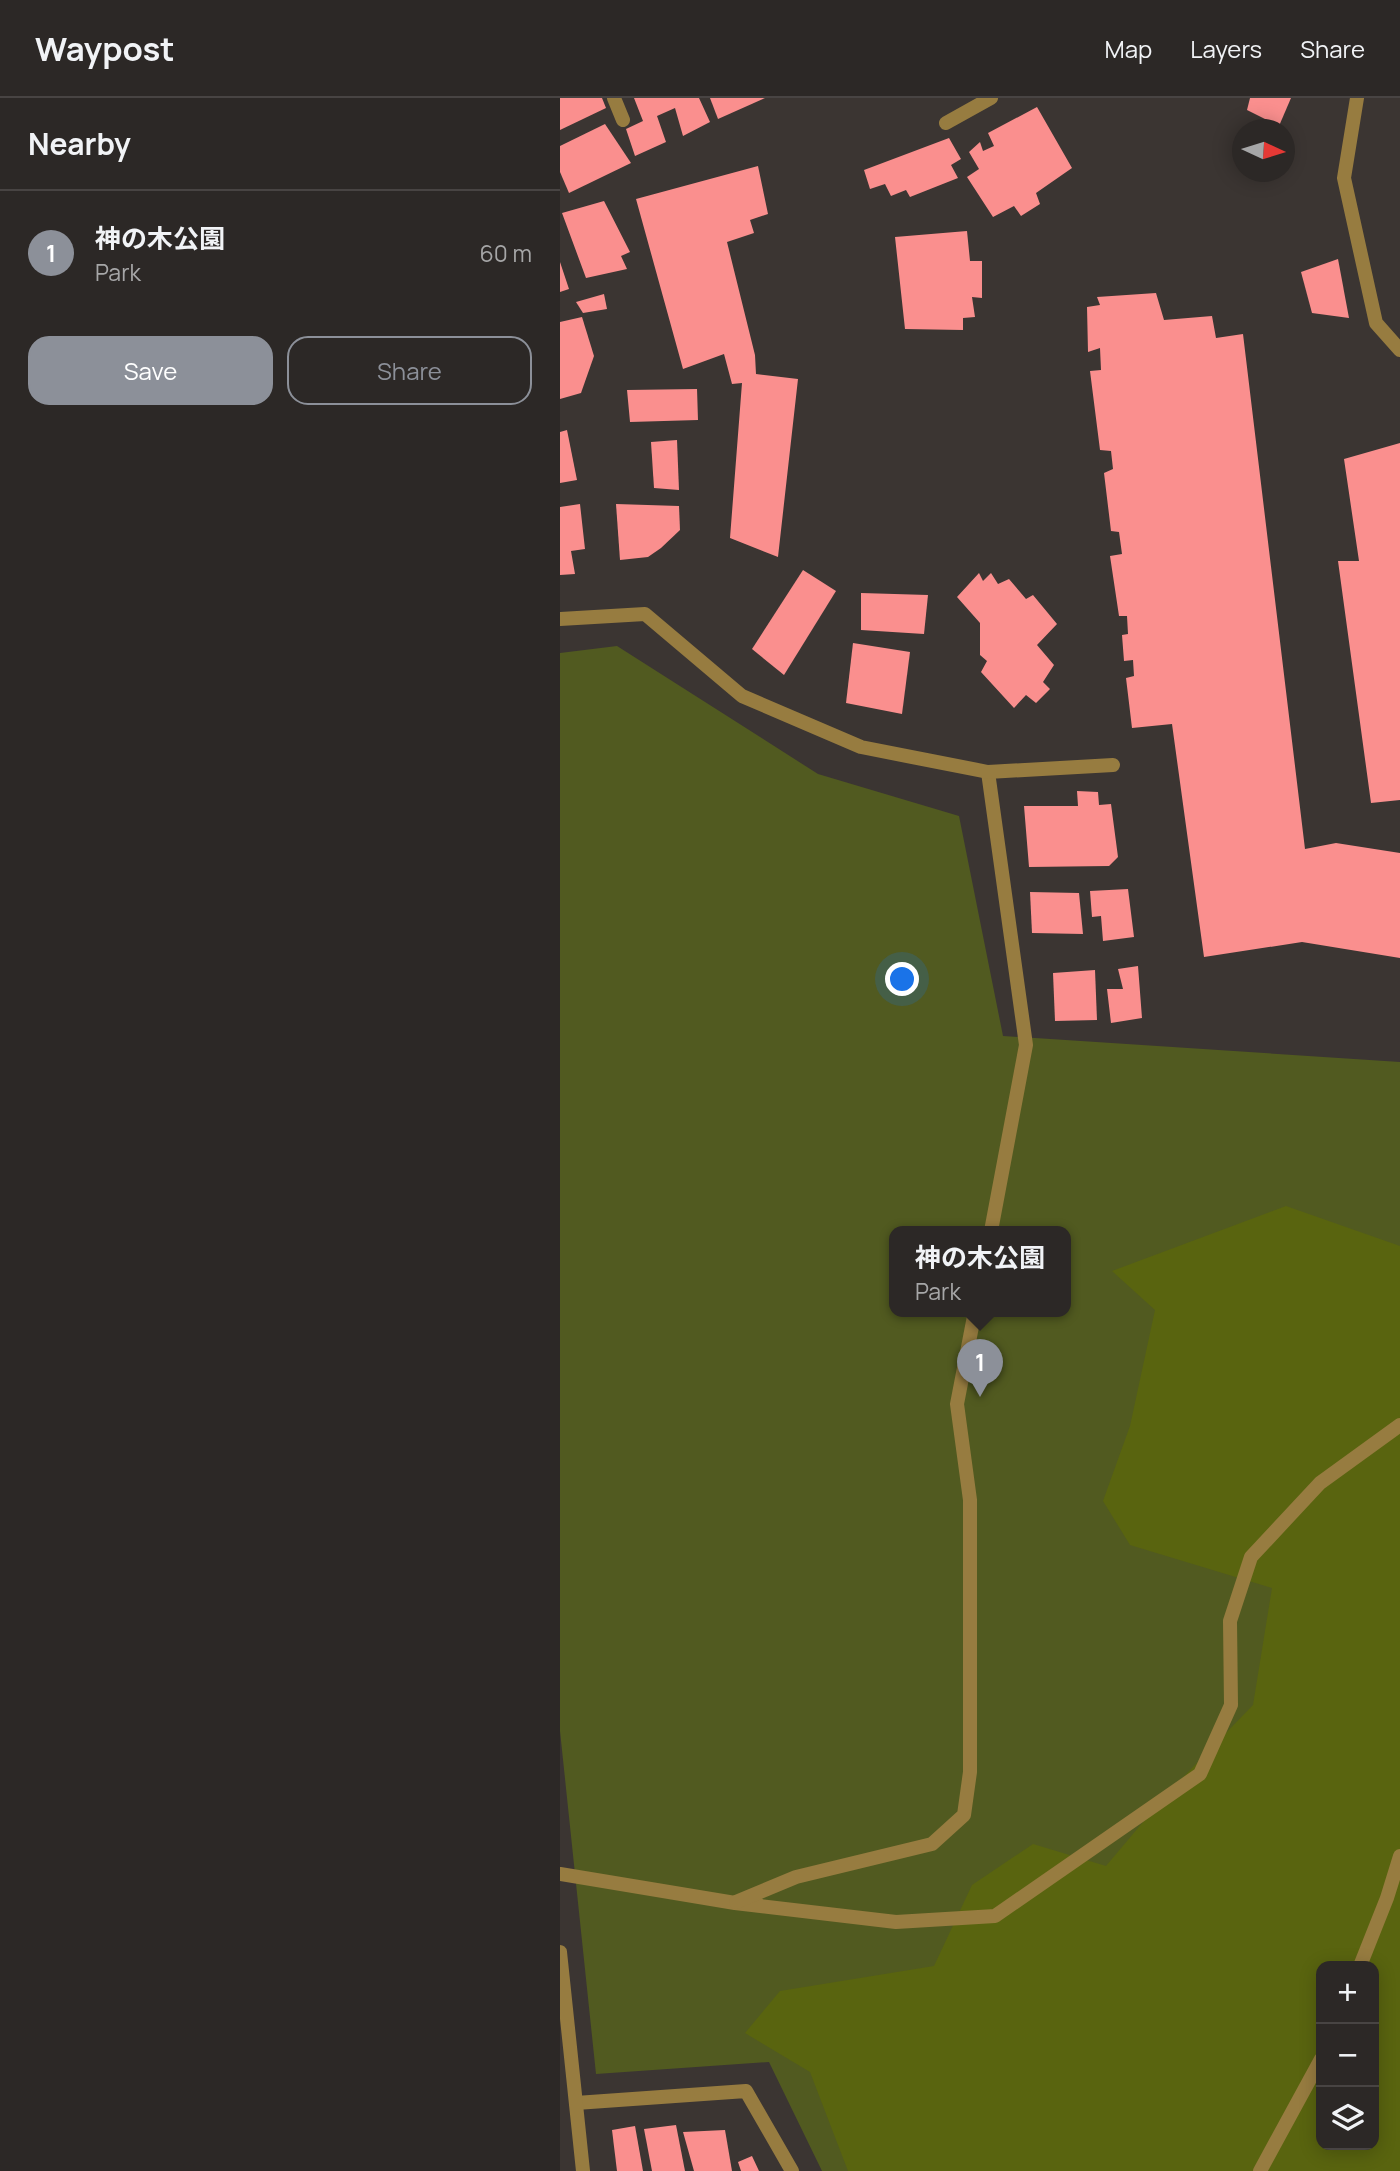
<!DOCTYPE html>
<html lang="en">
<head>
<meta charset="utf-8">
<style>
	:root { --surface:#2c2826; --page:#34302e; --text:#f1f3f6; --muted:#a6a6a7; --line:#484443; --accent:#8c9099 }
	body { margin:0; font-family:Manrope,"Noto Sans JP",sans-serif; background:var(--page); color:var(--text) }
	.controls { position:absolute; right:21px; bottom:21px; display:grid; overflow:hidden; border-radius:14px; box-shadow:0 4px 18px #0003 }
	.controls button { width:63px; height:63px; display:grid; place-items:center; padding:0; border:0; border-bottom:2px solid var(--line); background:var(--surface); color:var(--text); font:35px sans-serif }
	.compass { position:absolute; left:672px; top:21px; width:63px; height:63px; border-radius:50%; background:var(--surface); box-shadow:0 4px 18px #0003; rotate:94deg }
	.you { position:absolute; left:343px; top:882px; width:24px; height:24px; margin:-18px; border:5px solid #fff; border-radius:50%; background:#1a73e8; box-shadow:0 0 0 10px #1a73e833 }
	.badge { display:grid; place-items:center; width:46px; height:46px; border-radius:50%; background:var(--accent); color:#fff; font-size:23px; font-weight:700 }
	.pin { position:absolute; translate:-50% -58px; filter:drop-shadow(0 2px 4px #0008) }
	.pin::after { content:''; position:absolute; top:37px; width:24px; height:21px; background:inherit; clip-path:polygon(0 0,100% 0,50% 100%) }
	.popup { position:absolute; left:329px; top:1128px; width:182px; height:91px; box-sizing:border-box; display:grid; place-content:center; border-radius:14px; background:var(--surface); filter:drop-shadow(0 2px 5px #0005); font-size:23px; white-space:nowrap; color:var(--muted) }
	.popup b { font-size:26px; color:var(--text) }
	.popup::after { content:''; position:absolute; left:50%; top:100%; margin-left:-14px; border:14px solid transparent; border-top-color:var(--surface) }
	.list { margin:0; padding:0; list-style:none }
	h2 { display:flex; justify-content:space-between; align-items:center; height:91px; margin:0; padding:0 28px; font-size:30px }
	h2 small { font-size:23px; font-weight:400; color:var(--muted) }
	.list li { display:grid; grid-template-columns:46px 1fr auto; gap:21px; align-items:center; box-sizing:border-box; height:126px; padding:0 28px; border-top:2px solid var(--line) }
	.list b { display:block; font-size:26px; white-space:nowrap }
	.list p { margin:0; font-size:23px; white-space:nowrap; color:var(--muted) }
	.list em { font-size:23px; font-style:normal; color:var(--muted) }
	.actions { display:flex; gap:14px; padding:21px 28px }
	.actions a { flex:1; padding:16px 0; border:2px solid var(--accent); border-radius:21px; text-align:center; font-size:24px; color:var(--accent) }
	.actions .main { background:var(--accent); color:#fff }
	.icon { flex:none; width:38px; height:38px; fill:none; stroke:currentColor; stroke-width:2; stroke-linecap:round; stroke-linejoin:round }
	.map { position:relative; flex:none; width:840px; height:2073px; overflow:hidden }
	header { display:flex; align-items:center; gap:42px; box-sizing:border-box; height:98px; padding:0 35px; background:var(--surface); border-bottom:2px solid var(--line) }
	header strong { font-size:33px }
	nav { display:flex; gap:38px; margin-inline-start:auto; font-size:24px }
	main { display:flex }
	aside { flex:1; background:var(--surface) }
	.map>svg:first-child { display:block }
</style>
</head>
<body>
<header>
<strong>Waypost</strong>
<nav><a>Map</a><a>Layers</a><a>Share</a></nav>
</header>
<main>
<aside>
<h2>Nearby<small></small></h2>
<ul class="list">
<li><span class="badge">1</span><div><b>神の木公園</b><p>Park</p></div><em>60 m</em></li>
</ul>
<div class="actions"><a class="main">Save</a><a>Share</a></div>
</aside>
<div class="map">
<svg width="840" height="2073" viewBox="0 0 840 2073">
	<rect width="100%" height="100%" fill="#3b3532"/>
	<!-- green -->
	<path fill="#515a20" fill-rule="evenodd" d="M 57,548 L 258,676 L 399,718 L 443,938 L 840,964 L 840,2073 L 262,2073 L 209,1964 L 36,1976 L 0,1633 L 0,555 ZM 334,1133 L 506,1133 L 506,1213 L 334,1213 ZM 761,1868 L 814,1868 L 814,2047 L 761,2047 Z"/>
	<!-- forest -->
	<path fill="#59640f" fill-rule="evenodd" d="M 726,1108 L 840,1148 L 840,2073 L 288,2073 L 250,1974 L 185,1935 L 220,1893 L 374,1868 L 412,1787 L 473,1746 L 546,1768 L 605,1698 L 693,1607 L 712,1490 L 570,1447 L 543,1403 L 570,1328 L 595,1212 L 552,1173 ZM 761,1868 L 814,1868 L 814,2047 L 761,2047 Z"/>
	<!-- building -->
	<g fill="#fa8f8e">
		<polygon points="0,0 42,0 46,10 0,32"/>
		<polygon points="74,0 139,0 150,24 123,38 115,10 97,18 106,44 75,58 66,31 83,23"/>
		<polygon points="150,0 205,0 158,21"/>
		<polygon points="690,0 731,0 719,28 687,12"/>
		<polygon points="477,9 512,70 476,95 480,106 461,118 454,108 433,119 407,79 419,71 409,54 420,44 423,53 434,48 428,35"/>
		<polygon points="45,26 71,65 9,95 0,74 0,48"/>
		<polygon points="389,40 401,61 391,67 398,80 350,99 346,92 331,98 325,86 310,91 304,72"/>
		<polygon points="198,68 208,116 190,122 194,135 167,144 195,257 196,276 238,281 218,459 170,440 182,285 172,286 164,256 123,271 76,101"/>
		<polygon points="44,103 70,154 61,158 67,171 26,180 2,115"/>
		<polygon points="407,133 410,163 422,163 422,200 412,199 415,219 403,220 403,232 345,231 335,139"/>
		<polygon points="778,161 789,220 752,215 741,174"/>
		<polygon points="0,164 9,191 0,194"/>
		<polygon points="596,195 604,222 652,218 656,240 683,236 745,751 776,745 840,755 840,860 742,844 644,859 612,626 572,630 566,580 574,578 573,562 564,563 562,537 568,536 567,518 559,518 550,458 562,456 559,434 551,433 544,375 553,371 551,353 540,352 530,273 541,272 540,250 528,254 527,209 540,207 537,199"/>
		<polygon points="44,196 47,211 23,215 16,204"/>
		<polygon points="22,219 34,258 21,295 0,301 0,224"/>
		<polygon points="137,291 138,322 70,324 67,292"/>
		<polygon points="7,332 17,382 0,385 0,334"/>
		<polygon points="117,342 119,392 94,390 91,344"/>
		<polygon points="840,345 840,702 811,705 778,463 799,463 784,361"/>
		<polygon points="20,406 25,451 11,453 15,476 0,477 0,409"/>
		<polygon points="56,406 119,408 120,432 101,450 88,459 60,462"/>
		<polygon points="243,472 276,493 224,577 192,551"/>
		<polygon points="419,475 423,483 431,475 438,486 449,481 466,501 473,497 497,526 477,547 494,567 483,584 490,591 476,605 466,597 454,610 421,574 427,563 420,557 420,525 397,499"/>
		<polygon points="301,495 368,497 364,536 301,532"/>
		<polygon points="293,545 350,554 342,616 286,605"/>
		<polygon points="517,693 538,694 539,707 551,706 558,759 549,768 469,769 464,708 518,708"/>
		<polygon points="568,791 574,839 543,843 541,818 532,819 530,793"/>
		<polygon points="470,794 519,795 523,836 472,835"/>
		<polygon points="578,868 582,920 551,925 547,891 563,891 558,871"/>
		<polygon points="535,872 537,922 495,923 493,875"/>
		<polygon points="116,2027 125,2073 92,2073 84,2031"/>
		<polygon points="75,2028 83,2073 57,2073 52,2032"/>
		<polygon points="165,2032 172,2073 134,2073 123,2034"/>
		<polygon points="192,2058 199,2073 181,2073 178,2064"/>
	</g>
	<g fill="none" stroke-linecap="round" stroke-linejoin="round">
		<!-- service -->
		<polyline stroke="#977c40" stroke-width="14" points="386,25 431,0"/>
		<!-- pedestrian -->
		<g stroke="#977c40" stroke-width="14">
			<polyline points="428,674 466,947 431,1133"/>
			<polyline points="0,1776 175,1805 336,1824 435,1818 640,1676 671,1607 670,1523 691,1459 760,1385 840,1327"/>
			<polyline points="176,1804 236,1779 372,1746 404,1717 410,1674 410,1402 397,1306 415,1213"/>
		</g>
		<!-- minor -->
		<g stroke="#977c40" stroke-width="14">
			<polyline points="54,0 63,22"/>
			<polyline points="797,0 784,80 816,225 840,252"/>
			<polyline points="0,521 85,516 182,598 301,649 428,674 553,667"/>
			<polyline points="800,1868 827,1800 840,1758"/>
			<polyline points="16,2005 186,1993 232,2073"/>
			<polyline points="700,2073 761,1961"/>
		</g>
		<!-- tertiary -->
		<polyline stroke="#977c40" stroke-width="14" points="0,1854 23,2073"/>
	</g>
</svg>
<div class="controls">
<button>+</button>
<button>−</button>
<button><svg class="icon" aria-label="layers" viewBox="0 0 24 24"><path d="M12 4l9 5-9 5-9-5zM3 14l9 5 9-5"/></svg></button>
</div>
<svg class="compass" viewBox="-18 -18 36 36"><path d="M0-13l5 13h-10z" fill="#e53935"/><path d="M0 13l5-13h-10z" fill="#a6a6a7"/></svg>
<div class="you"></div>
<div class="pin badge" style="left:420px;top:1299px">1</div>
<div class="popup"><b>神の木公園</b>Park</div>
</div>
</main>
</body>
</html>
